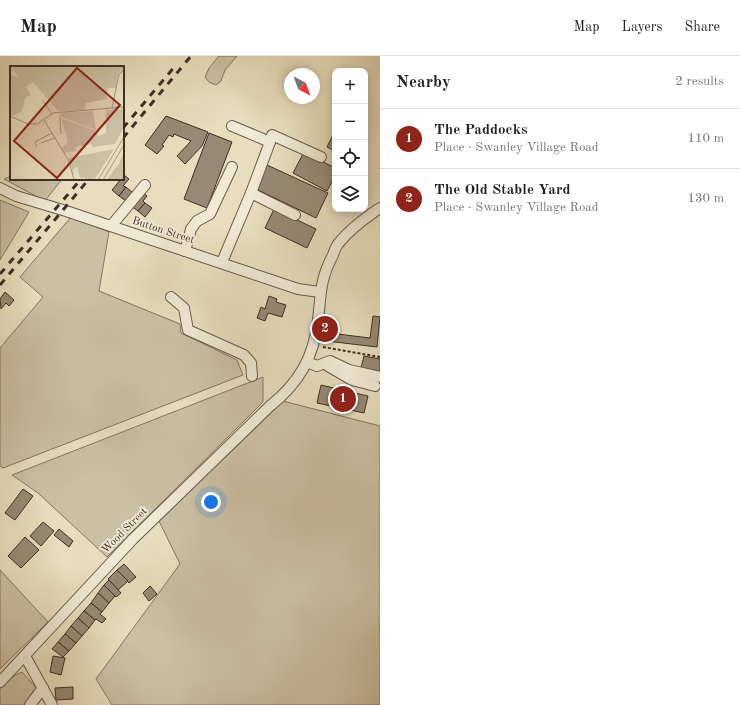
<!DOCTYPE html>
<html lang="en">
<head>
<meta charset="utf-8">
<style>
	:root { --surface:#fff; --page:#f2f2f2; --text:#222; --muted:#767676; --line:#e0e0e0; --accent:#8f2418 }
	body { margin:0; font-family:"Old Standard TT",serif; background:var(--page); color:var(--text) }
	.controls { position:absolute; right:12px; top:12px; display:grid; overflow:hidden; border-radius:8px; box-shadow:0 2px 10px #0003 }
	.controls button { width:36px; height:36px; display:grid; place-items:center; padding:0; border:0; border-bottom:1px solid var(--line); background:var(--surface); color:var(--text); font:20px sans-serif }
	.compass { position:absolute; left:284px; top:12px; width:36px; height:36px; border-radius:50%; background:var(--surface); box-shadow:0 2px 10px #0003; rotate:139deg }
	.you { position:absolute; left:211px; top:446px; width:14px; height:14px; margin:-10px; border:3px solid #fff; border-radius:50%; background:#1a73e8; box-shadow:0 0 0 6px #1a73e833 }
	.badge { display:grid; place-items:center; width:26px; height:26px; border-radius:50%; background:var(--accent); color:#fff; font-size:13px; font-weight:700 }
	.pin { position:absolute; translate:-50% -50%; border:2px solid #fff; box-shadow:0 1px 4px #0006 }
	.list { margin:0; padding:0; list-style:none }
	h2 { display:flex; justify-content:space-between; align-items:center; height:52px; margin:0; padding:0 16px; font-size:17px }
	h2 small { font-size:13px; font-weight:400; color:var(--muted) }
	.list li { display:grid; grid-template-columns:26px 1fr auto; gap:12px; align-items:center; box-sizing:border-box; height:60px; padding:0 16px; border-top:1px solid var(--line) }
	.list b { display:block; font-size:15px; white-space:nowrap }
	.list p { margin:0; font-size:13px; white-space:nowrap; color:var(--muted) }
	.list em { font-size:13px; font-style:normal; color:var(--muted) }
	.icon { flex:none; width:22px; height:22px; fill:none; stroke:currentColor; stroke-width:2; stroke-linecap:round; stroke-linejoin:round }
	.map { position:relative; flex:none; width:380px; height:649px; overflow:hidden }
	header { display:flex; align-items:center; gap:24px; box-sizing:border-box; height:56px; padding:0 20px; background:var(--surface); border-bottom:1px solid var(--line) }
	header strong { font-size:19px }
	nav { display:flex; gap:22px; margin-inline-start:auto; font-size:14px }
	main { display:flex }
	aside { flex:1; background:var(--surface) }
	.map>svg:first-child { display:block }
</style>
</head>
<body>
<header>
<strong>Map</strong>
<nav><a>Map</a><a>Layers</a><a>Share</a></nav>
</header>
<main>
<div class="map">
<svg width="380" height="649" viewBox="0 0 380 649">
	<rect width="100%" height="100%" fill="#e8debe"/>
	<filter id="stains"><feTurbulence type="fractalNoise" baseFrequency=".005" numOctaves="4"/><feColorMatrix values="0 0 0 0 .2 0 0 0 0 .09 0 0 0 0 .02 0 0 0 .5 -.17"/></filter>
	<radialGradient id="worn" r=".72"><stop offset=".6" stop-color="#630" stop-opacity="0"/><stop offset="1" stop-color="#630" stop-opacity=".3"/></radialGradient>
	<!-- green -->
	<g fill="#cbc0a4" stroke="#847764">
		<polygon points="219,0 237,0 225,14 221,25 216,29 209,26 205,21 209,12"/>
		<polygon points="11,120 11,123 62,123 45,145 4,123"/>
		<polygon points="0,144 29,156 0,204"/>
		<polygon points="71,161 109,176 99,235 180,268 181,277 237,304 243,319 3,412 0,410 0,292 43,241 20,221"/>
		<polygon points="263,321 263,346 107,501 38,437 12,419"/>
		<polygon points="283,345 380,370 380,649 112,649 96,623 180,508 159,465"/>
		<polygon points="0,514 48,566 0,613"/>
		<polygon points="22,616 38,634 27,649 0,649 0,633 14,620"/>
	</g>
	<!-- building -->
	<g fill="#968a74" stroke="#3e2e23">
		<polygon points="166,60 208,76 202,90 185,108 177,100 191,85 174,78 173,81 169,79 162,89 164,90 157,98 145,89"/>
		<polygon points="209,77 232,86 207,152 184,143"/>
		<polygon points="333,79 335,80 335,95 327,91"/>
		<polygon points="304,96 335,112 335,120 327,135 293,117"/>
		<polygon points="267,109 328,137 316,162 256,133"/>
		<polygon points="124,119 129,123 123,130 126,131 119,140 112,134 121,123 123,123"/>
		<polygon points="126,131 133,137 126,145 119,140"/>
		<polygon points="142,136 147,140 143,145 145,147 138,155 131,150"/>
		<polygon points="145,147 152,152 145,161 138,155"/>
		<polygon points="274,153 316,173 307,192 265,172"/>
		<polygon points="5,236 14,244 9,250 6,247 1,253 0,243"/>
		<polygon points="269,240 277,243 276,246 286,249 282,261 268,257 265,265 257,262 261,251 265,253"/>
		<polygon points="373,260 380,261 377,291 318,284 321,269 329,270 329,277 370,282"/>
		<polygon points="364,300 380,303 380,316 361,312"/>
		<polygon points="321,329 368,340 364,357 317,347"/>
		<polygon points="23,433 33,440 15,464 5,457"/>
		<polygon points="43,466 54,475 41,490 30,480"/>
		<polygon points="59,473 73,485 69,491 54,479"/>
		<polygon points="25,481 39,494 21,512 8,500"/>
		<polygon points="124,508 136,521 129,527 117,514"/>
		<polygon points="117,514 128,525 118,534 108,523"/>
		<polygon points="109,524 121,537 116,541 104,529"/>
		<polygon points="104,529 115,540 109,547 98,537"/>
		<polygon points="150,530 157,538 149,545 143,537"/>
		<polygon points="98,537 109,547 102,556 91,547"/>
		<polygon points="91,547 102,556 100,558 106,563 102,567 96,563 95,564 84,555"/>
		<polygon points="84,555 95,564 89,572 78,562"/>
		<polygon points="78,562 89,572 82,580 71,570"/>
		<polygon points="71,570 82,580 76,587 65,578"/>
		<polygon points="65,578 76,587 69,595 58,586"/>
		<polygon points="58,586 69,595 63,601 52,593"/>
		<polygon points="53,600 65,602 61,619 50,616"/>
		<polygon points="73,631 73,643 56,644 55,632"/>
	</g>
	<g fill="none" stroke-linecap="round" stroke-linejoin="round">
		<!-- minor casing -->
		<g stroke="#685a4a" stroke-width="12">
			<g id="minor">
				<polyline points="270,86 272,79 321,101"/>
				<polyline points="0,132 16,140 66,155 298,233 320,236"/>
				<polyline points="251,137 295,159"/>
				<polyline points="111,170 145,129"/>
				<polyline points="185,195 191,173 197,165 210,158 232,111"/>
				<polyline points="222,206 251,137 270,86 232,70"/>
				<polyline points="171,241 184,252 188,274 244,299 251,307 252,320"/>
				<polyline points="307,306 317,310 330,305 349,314 380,321"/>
				<polyline points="328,310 352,324 375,330"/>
				<polyline points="25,600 52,649"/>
				<path d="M 0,626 L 133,483 L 270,350 C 299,327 314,301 318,264 C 321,238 320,223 333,199 C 334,195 336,191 338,188 C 349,174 365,162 380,152"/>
				<polyline points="30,649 43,632"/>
			</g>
		</g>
		<!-- path -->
		<polyline stroke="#3e2e23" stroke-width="2" stroke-dasharray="3 2" stroke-linecap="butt" points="323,291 380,301"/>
		<!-- minor -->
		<use href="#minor" stroke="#f0ead5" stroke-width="10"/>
		<!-- rail -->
		<g stroke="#3e2e23" stroke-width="3" stroke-dasharray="7 7" stroke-linecap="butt">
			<polyline points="123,72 176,9"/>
			<polyline points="123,82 191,0"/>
			<polyline points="0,218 81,123"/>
			<polyline points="0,229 89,123"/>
		</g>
	</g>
	<g text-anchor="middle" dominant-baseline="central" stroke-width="3.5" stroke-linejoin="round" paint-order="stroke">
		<!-- street labels -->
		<g font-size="11" fill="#3e2e23" stroke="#f0ead5">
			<text transform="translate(163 175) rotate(18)">Button Street</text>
			<text transform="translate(125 475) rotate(-45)">Wood Street</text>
		</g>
	</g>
	<!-- overview -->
	<g transform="translate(10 10)">
		<rect width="114" height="114" fill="#e8debe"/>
		<path d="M 0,0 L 114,0 L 114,3 L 108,7 L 106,22 L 98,22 L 97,33 L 76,37 L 74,44 L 49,46 L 23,16 L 16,21 L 21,29 L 15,32 L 12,45 L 3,50 L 0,49 L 0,9 L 9,11 L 3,4 L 0,5 ZM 114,43 L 114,61 L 105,78 L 83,81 L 81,78 L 66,81 L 66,85 L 54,87 L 52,82 L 58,76 L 51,52 L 87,65 L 88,70 L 96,67 L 96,44 ZM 83,45 L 86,64 L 49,50 L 51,47 ZM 104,83 L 84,114 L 70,112 L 67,100 L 63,103 L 65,114 L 59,92 ZM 114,86 L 114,114 L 97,114 L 109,97 Z" fill="#cbc0a4"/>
		<path fill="none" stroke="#a49880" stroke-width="1" d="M 32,34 L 42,48M 102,42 L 109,8 L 114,4M 0,50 L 18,58 L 27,58 L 43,47 L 114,41M 50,51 L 51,68M 34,54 L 59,95 L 64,114M 31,77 L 45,72M 27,81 L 25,76 L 42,67M 88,114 L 114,71M 93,114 L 114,79"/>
		<path fill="#8f2418" fill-opacity="0.15" stroke="#8f2418" stroke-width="2" d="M 67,2 L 110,39 L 47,112 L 4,75 Z"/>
		<rect width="114" height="114" fill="none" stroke="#3e2e23" stroke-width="2"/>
	</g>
	<rect width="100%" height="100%" filter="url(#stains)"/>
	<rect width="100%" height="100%" fill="url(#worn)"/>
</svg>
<div class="controls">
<button>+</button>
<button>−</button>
<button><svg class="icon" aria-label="locate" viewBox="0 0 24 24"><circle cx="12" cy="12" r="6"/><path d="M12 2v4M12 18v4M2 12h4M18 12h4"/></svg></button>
<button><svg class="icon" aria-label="layers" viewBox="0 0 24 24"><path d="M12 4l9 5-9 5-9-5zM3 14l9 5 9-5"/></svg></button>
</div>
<svg class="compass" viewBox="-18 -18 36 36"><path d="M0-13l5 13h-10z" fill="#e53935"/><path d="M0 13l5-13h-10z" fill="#767676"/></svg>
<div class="you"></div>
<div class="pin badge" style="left:343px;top:343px">1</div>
<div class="pin badge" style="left:325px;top:273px">2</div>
</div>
<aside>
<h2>Nearby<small>2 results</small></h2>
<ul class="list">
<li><span class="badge">1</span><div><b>The Paddocks</b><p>Place · Swanley Village Road</p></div><em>110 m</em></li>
<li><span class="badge">2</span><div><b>The Old Stable Yard</b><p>Place · Swanley Village Road</p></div><em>130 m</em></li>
</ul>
</aside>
</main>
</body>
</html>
